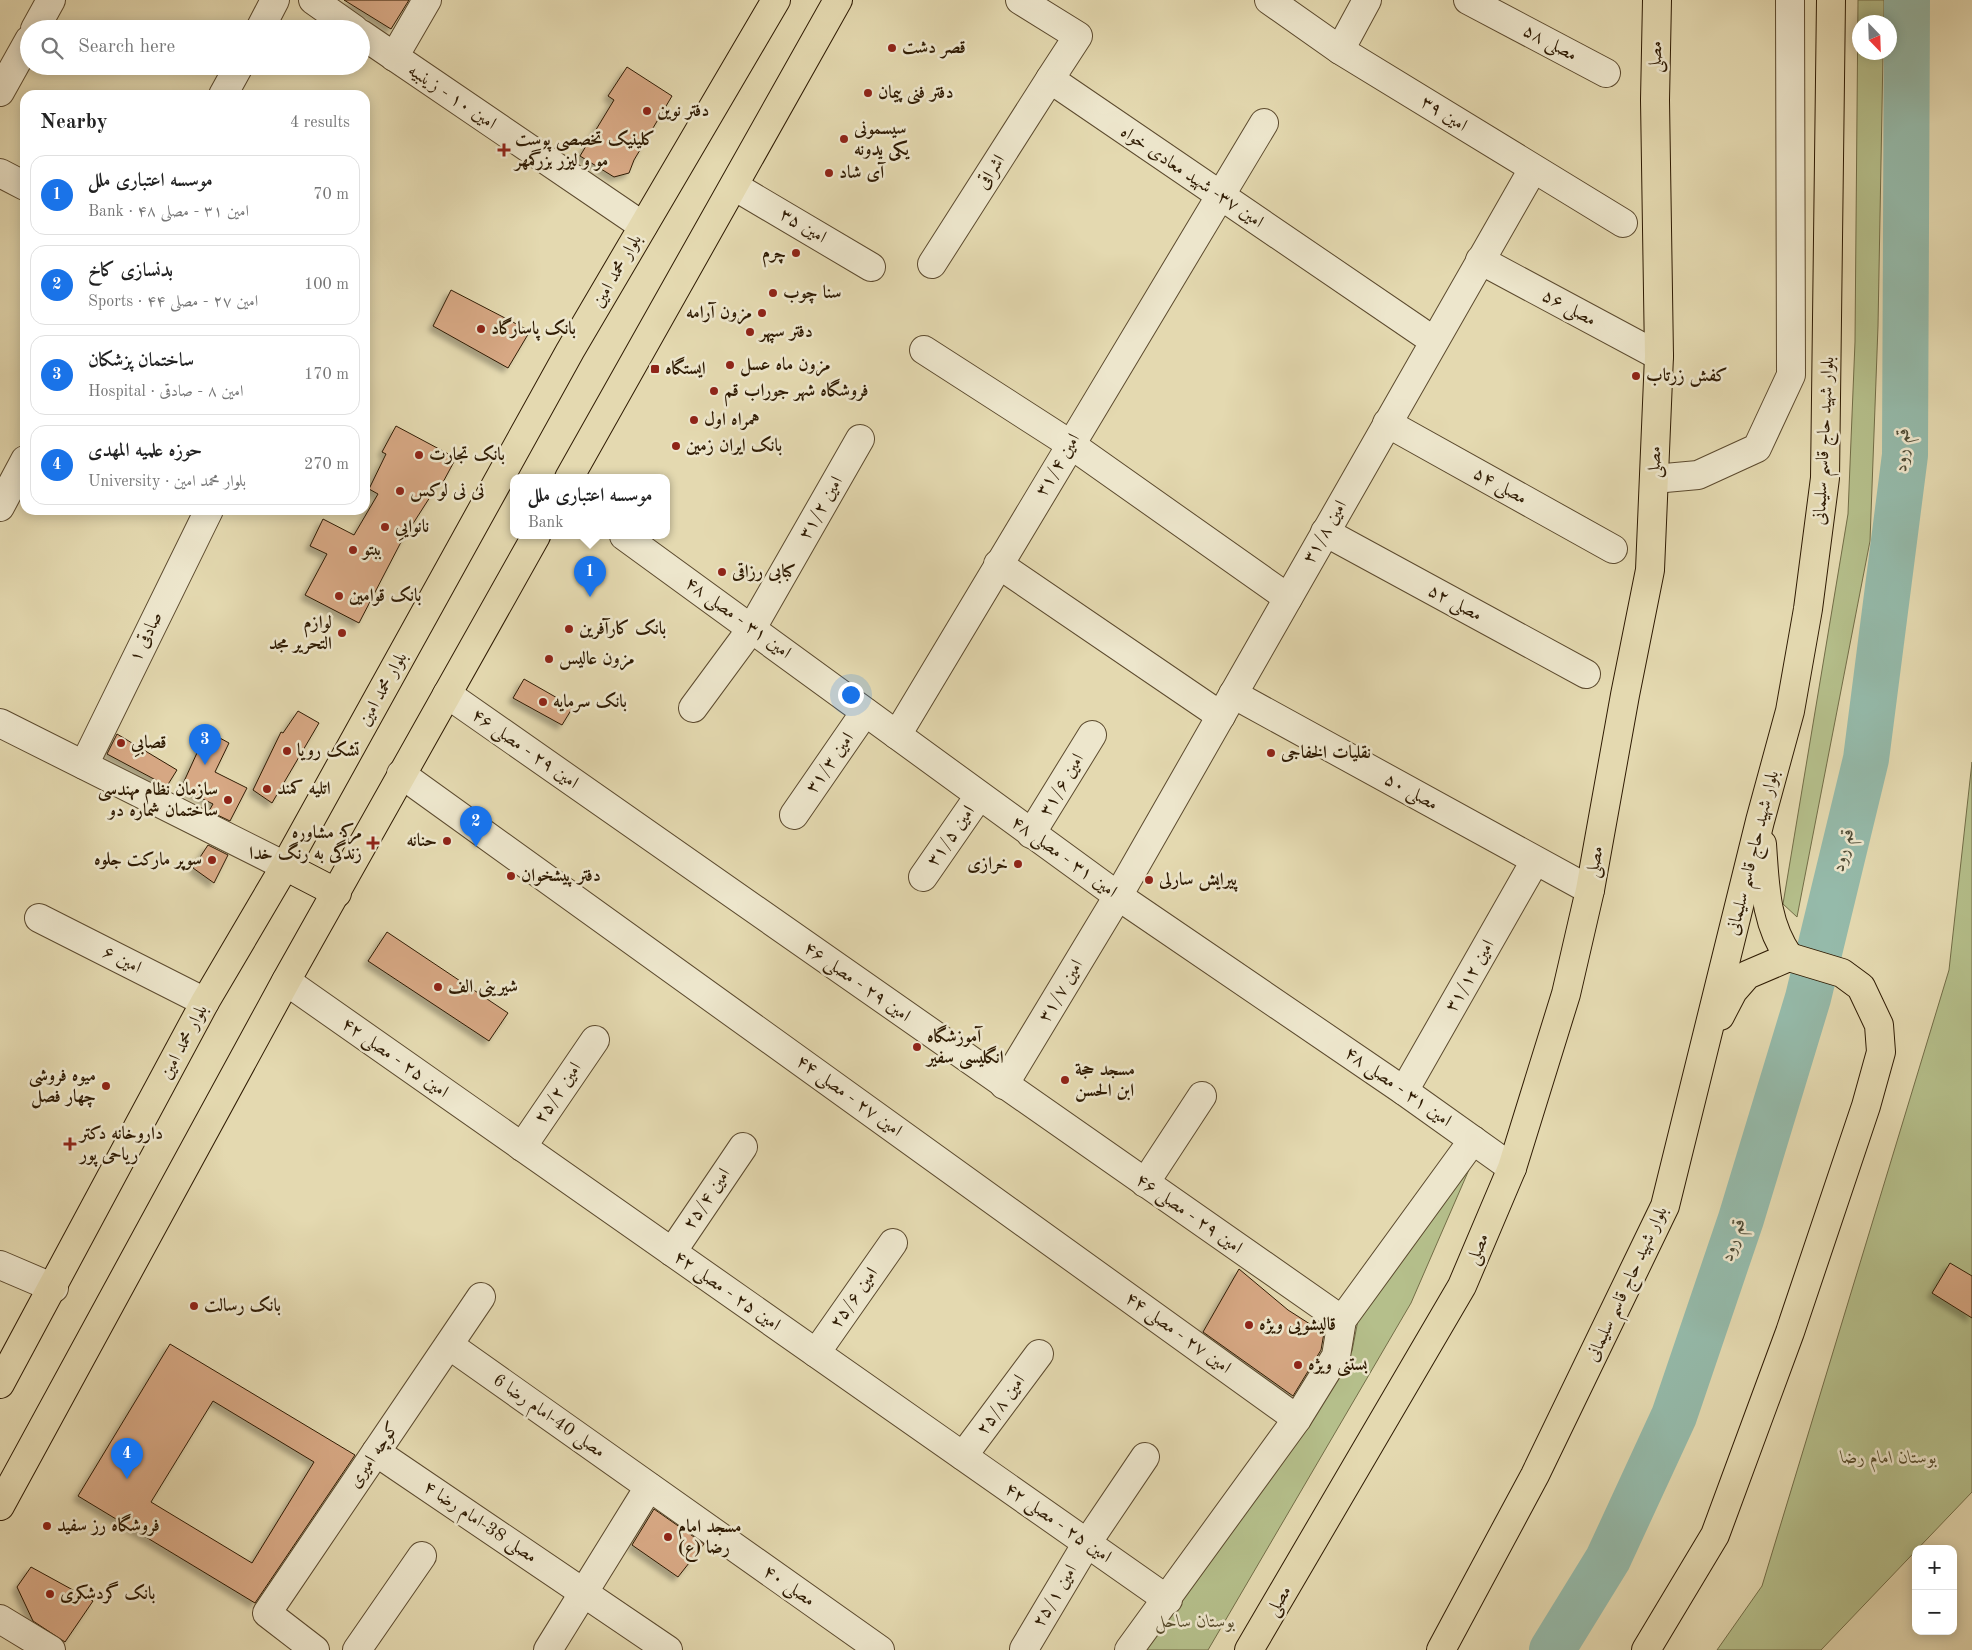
<!DOCTYPE html>
<html lang="en">
<head>
<meta charset="utf-8">
<style>
	:root { --surface:#fff; --page:#f6f6f6; --text:#222; --muted:#767676; --line:#e0e0e0; --accent:#1a73e8 }
	body { margin:0; font-family:"Old Standard TT",Amiri,serif; background:var(--page); color:var(--text) }
	.controls { position:absolute; right:15px; bottom:15px; display:grid; overflow:hidden; border-radius:10px; box-shadow:0 2px 12px #0003 }
	.controls button { width:45px; height:45px; display:grid; place-items:center; padding:0; border:0; border-bottom:1px solid var(--line); background:var(--surface); color:var(--text); font:25px sans-serif }
	.compass { position:absolute; left:1852px; top:15px; width:45px; height:45px; border-radius:50%; background:var(--surface); box-shadow:0 2px 12px #0003; rotate:157deg }
	.you { position:absolute; left:850px; top:694px; width:18px; height:18px; margin:-12px; border:4px solid #fff; border-radius:50%; background:#1a73e8; box-shadow:0 0 0 8px #1a73e833 }
	.badge { display:grid; place-items:center; width:32px; height:32px; border-radius:50%; background:var(--accent); color:#fff; font-size:16px; font-weight:700 }
	.pin { position:absolute; translate:-50% -41px; filter:drop-shadow(0 1px 2px #0008) }
	.pin::after { content:''; position:absolute; top:26px; width:18px; height:15px; background:inherit; clip-path:polygon(0 0,100% 0,50% 100%) }
	.popup { position:absolute; left:510px; top:474px; width:160px; height:65px; box-sizing:border-box; display:grid; place-content:center; border-radius:10px; background:var(--surface); filter:drop-shadow(0 1px 4px #0005); font-size:16px; white-space:nowrap; color:var(--muted) }
	.popup b { font-size:19px; color:var(--text) }
	.popup::after { content:''; position:absolute; left:50%; top:100%; margin-left:-10px; border:10px solid transparent; border-top-color:var(--surface) }
	.list { margin:0; padding:0; list-style:none }
	h2 { display:flex; justify-content:space-between; align-items:center; height:65px; margin:0; padding:0 20px; font-size:21px }
	h2 small { font-size:16px; font-weight:400; color:var(--muted) }
	.list li { display:grid; grid-template-columns:32px 1fr auto; gap:15px; align-items:center; box-sizing:border-box; height:80px; margin:0 10px 10px; padding:0 10px; border:1px solid var(--line); border-radius:15px }
	.list b { display:block; font-size:19px; white-space:nowrap }
	.list p { margin:0; font-size:16px; white-space:nowrap; color:var(--muted) }
	.list em { font-size:16px; font-style:normal; color:var(--muted) }
	.icon { flex:none; width:28px; height:28px; fill:none; stroke:currentColor; stroke-width:2; stroke-linecap:round; stroke-linejoin:round }
	.map { position:relative; flex:none; width:1972px; height:1650px; overflow:hidden }
	.search { position:absolute; background:var(--surface); box-shadow:0 2px 12px #0003; left:20px; top:20px; width:350px; height:55px; display:flex; align-items:center; gap:12px; box-sizing:border-box; padding:0 18px; border-radius:28px; color:var(--muted); font-size:19px }
	.panel { position:absolute; background:var(--surface); box-shadow:0 2px 12px #0003; left:20px; top:90px; width:350px; height:425px; border-radius:15px }
	.map>svg:first-child { display:block }
</style>
</head>
<body>
<div class="map">
<svg width="1972" height="1650" viewBox="0 0 1972 1650">
	<defs>
		<filter id="shadow"><feDropShadow dx="-4.5" dy="4.5" stdDeviation="2.5" flood-color="#0004"/></filter>
	</defs>
	<rect width="100%" height="100%" fill="#e4d9b0"/>
	<filter id="stains"><feTurbulence type="fractalNoise" baseFrequency=".004" numOctaves="4"/><feColorMatrix values="0 0 0 0 .2 0 0 0 0 .09 0 0 0 0 .02 0 0 0 .5 -.17"/></filter>
	<radialGradient id="worn" r=".72"><stop offset=".6" stop-color="#630" stop-opacity="0"/><stop offset="1" stop-color="#630" stop-opacity=".3"/></radialGradient>
	<!-- green -->
	<g fill="#b5bf8b" stroke="#726d47">
		<polygon points="1858,0 1884,0 1884,22 1860,22 1860,52 1883,53 1878,326 1870,541 1797,917 1783,904 1848,514 1855,342"/>
		<polygon points="1972,762 1972,1492 1821,1650 1717,1650 1762,1586 1949,970"/>
		<polygon points="1471,1165 1411,1303 1208,1650 1143,1650 1297,1435 1352,1351 1359,1315"/>
	</g>
	<g fill="none" stroke-linecap="round" stroke-linejoin="round">
		<!-- river -->
		<polyline stroke="#95baaa" stroke-width="46" points="1552,1650 1608,1559 1674,1416 1741,1219 1808,998 1866,759 1905,455 1907,0"/>
	</g>
	<!-- building -->
	<g fill="#d7a884" stroke="#2f1b03" fill-rule="evenodd" filter="url(#shadow)">
		<polygon points="344,0 409,0 391,29"/>
		<polygon points="627,67 672,96 634,160 629,173 614,177 580,156 614,100 608,96"/>
		<polygon points="451,290 530,331 508,368 433,326"/>
		<polygon points="396,426 456,458 442,484 439,483 400,544 359,623 305,595 327,554 310,546 323,519 354,535 378,494 369,489 386,454 382,452"/>
		<polygon points="524,679 573,707 562,725 513,698"/>
		<polygon points="298,711 319,723 272,803 253,790 281,732 283,733"/>
		<polygon points="207,731 229,743 215,772 247,788 230,821 209,811 213,804 181,788"/>
		<polygon points="117,734 177,770 167,786 107,754"/>
		<polygon points="208,845 228,855 214,883 193,868"/>
		<polygon points="387,932 508,1013 489,1041 368,961"/>
		<polygon points="1950,1263 1972,1276 1972,1318 1932,1293"/>
		<polygon points="1239,1269 1288,1310 1324,1333 1321,1350 1293,1396 1203,1332"/>
		<path d="M 170,1344 L 355,1455 L 255,1603 L 78,1496 ZM 213,1401 L 314,1462 L 252,1563 L 151,1502 Z"/>
		<polygon points="654,1509 704,1544 678,1577 632,1545"/>
		<polygon points="31,1567 93,1601 65,1642 33,1621 17,1587"/>
	</g>
	<g fill="none" stroke-linecap="round" stroke-linejoin="round">
		<!-- minor casing -->
		<g stroke="#5c4a2e" stroke-width="30">
			<g id="minor">
				<polyline points="313,0 354,29"/>
				<polyline points="1020,0 1078,36 1050,79 1434,341"/>
				<polyline points="1269,0 1340,50 1623,223"/>
				<polyline points="1468,0 1606,73"/>
				<polyline points="35,29 51,0"/>
				<polyline points="260,29 275,0"/>
				<polyline points="361,34 643,226"/>
				<polyline points="1340,50 1367,0"/>
				<polyline points="394,57 427,0"/>
				<polyline points="0,92 29,40"/>
				<polyline points="223,95 239,66"/>
				<polyline points="0,173 25,186"/>
				<polyline points="734,186 871,267"/>
				<polyline points="1480,260 1659,356"/>
				<polyline points="932,264 1050,79"/>
				<polyline points="924,350 1070,444 1288,598"/>
				<polyline points="1387,423 1613,549"/>
				<polyline points="1654,479 1698,475 1757,448 1791,375 1790,0"/>
				<polyline points="0,507 25,460"/>
				<polyline points="1325,532 1586,674"/>
				<polyline points="624,536 1118,896 1404,1091 1512,1168"/>
				<polyline points="998,564 1221,716"/>
				<polyline points="447,694 1342,1320"/>
				<polyline points="1233,694 1590,890"/>
				<polyline points="693,708 752,628 860,439"/>
				<polyline points="0,723 285,866"/>
				<polyline points="897,735 1264,123"/>
				<polyline points="84,765 209,510"/>
				<polyline points="401,774 1297,1419"/>
				<polyline points="794,815 865,712"/>
				<polyline points="1031,834 1092,735"/>
				<polyline points="923,877 979,796"/>
				<polyline points="39,918 205,1002"/>
				<polyline points="286,981 1168,1600"/>
				<polyline points="1004,1085 1118,896 1533,169"/>
				<polyline points="1404,1091 1535,861"/>
				<polyline points="522,1147 595,1040"/>
				<polyline points="1145,1183 1202,1096"/>
				<polyline points="672,1252 743,1147"/>
				<polyline points="0,1265 54,1288"/>
				<polyline points="449,1345 880,1650"/>
				<polyline points="816,1353 893,1243"/>
				<polyline points="376,1452 668,1650"/>
				<polyline points="963,1456 1039,1354"/>
				<polyline points="0,1619 51,1650"/>
				<polyline points="1024,1649 1087,1543 1145,1457"/>
				<polyline points="315,1650 267,1613 481,1297"/>
				<polyline points="357,1650 422,1556"/>
				<polyline points="548,1650 649,1487"/>
				<polyline points="1129,1650 1297,1419 1336,1356 1342,1320 1473,1140"/>
			</g>
		</g>
		<!-- major casing -->
		<g stroke="#2f1b03" stroke-width="30">
			<g id="major">
				<polyline points="569,478 838,0"/>
				<path d="M 1762,844 C 1765,885 1765,923 1789,957"/>
				<polyline points="285,866 337,893"/>
				<polyline points="0,1384 205,1002 285,866 570,351 776,0"/>
				<polyline points="0,1506 286,981 536,536"/>
				<polyline points="1249,1650 1462,1286 1512,1168 1566,994 1590,890 1625,695 1650,570 1659,356 1655,100 1657,0"/>
				<polyline points="1441,1650 1535,1475 1665,1206 1760,821 1790,711 1808,609 1825,478 1831,0"/>
				<polyline points="1646,1650 1715,1535 1790,1332 1866,1106 1881,1052 1879,1025 1861,987 1842,973 1789,957 1747,975 1733,991 1720,1016"/>
			</g>
		</g>
		<!-- minor -->
		<use href="#minor" stroke="#ede6cc" stroke-width="28"/>
		<!-- major -->
		<use href="#major" stroke="#e4d9b0" stroke-width="28"/>
	</g>
	<!-- markers -->
	<g fill="#8f2418" stroke="#ede6cc" stroke-width="2">
		<circle cx="892" cy="48" r="5"/>
		<circle cx="868" cy="93" r="5"/>
		<circle cx="647" cy="111" r="5"/>
		<circle cx="844" cy="139" r="5"/>
		<path d="M501.5 142.5h5v5h5v5h-5v5h-5v-5h-5v-5h5z"/>
		<circle cx="829" cy="173" r="5"/>
		<circle cx="796" cy="253" r="5"/>
		<circle cx="773" cy="293" r="5"/>
		<circle cx="762" cy="313" r="5"/>
		<circle cx="481" cy="329" r="5"/>
		<circle cx="750" cy="332" r="5"/>
		<circle cx="730" cy="365" r="5"/>
		<rect x="650" y="364" width="10" height="10" rx="2.5"/>
		<circle cx="1636" cy="376" r="5"/>
		<circle cx="714" cy="391" r="5"/>
		<circle cx="694" cy="420" r="5"/>
		<circle cx="676" cy="446" r="5"/>
		<circle cx="419" cy="455" r="5"/>
		<circle cx="400" cy="491" r="5"/>
		<circle cx="385" cy="527" r="5"/>
		<circle cx="353" cy="550" r="5"/>
		<circle cx="722" cy="572" r="5"/>
		<circle cx="339" cy="596" r="5"/>
		<circle cx="569" cy="629" r="5"/>
		<circle cx="342" cy="633" r="5"/>
		<circle cx="549" cy="659" r="5"/>
		<circle cx="543" cy="702" r="5"/>
		<circle cx="121" cy="743" r="5"/>
		<circle cx="287" cy="751" r="5"/>
		<circle cx="1271" cy="753" r="5"/>
		<circle cx="267" cy="789" r="5"/>
		<circle cx="228" cy="800" r="5"/>
		<circle cx="447" cy="841" r="5"/>
		<path d="M370.5 835.5h5v5h5v5h-5v5h-5v-5h-5v-5h5z"/>
		<circle cx="212" cy="860" r="5"/>
		<circle cx="1018" cy="864" r="5"/>
		<circle cx="511" cy="876" r="5"/>
		<circle cx="1149" cy="880" r="5"/>
		<circle cx="438" cy="987" r="5"/>
		<circle cx="917" cy="1047" r="5"/>
		<circle cx="1065" cy="1080" r="5"/>
		<circle cx="106" cy="1086" r="5"/>
		<path d="M67.5 1136.5h5v5h5v5h-5v5h-5v-5h-5v-5h5z"/>
		<circle cx="194" cy="1306" r="5"/>
		<circle cx="1249" cy="1325" r="5"/>
		<circle cx="1298" cy="1365" r="5"/>
		<circle cx="47" cy="1526" r="5"/>
		<circle cx="668" cy="1537" r="5"/>
		<circle cx="50" cy="1594" r="5"/>
	</g>
	<g text-anchor="middle" dominant-baseline="central" stroke-width="5" stroke-linejoin="round" paint-order="stroke">
		<!-- street labels -->
		<g font-size="18" fill="#2f1b03" stroke="#ede6cc">
			<text transform="translate(1550 43) rotate(28)">مصلی ۵۸</text>
			<text transform="translate(1656 57) rotate(-89)">مصلی</text>
			<text transform="translate(452 97) rotate(34)">امین ۱۰ - زینبیه</text>
			<text transform="translate(1444 114) rotate(32)">امین ۳۹</text>
			<text transform="translate(991 172) rotate(-57)">اشراقی</text>
			<text transform="translate(1192 177) rotate(34)">امین ۳۷- شهید معادی خواه</text>
			<text transform="translate(803 226) rotate(31)">امین ۳۵</text>
			<text transform="translate(617 271) rotate(-60)">بلوار محمد امین</text>
			<text transform="translate(1569 308) rotate(28)">مصلی ۵۶</text>
			<text transform="translate(1824 441) rotate(-87)">بلوار شهید حاج قاسم سلیمانی</text>
			<text transform="translate(1655 462) rotate(-88)">مصلی</text>
			<text transform="translate(1058 465) rotate(-59)">امین ۳۱/۴</text>
			<text transform="translate(1500 486) rotate(29)">مصلی ۵۴</text>
			<text transform="translate(821 508) rotate(-60)">امین ۳۱/۲</text>
			<text transform="translate(1325 532) rotate(-60)">امین ۳۱/۸</text>
			<text transform="translate(1455 603) rotate(28)">مصلی ۵۲</text>
			<text transform="translate(738 618) rotate(36)">امین ۳۱ - مصلی ۴۸</text>
			<text transform="translate(146 637) rotate(-64)">صادقی ۱</text>
			<text transform="translate(383 689) rotate(-61)">بلوار محمد امین</text>
			<text transform="translate(525 749) rotate(35)">امین ۲۹ - مصلی ۴۶</text>
			<text transform="translate(830 763) rotate(-55)">امین ۳۱/۳</text>
			<text transform="translate(1062 785) rotate(-59)">امین ۳۱/۶</text>
			<text transform="translate(1411 792) rotate(29)">مصلی ۵۰</text>
			<text transform="translate(951 836) rotate(-55)">امین ۳۱/۵</text>
			<text transform="translate(1753 853) rotate(-76)">بلوار شهید حاج قاسم سلیمانی</text>
			<text transform="translate(1064 857) rotate(36)">امین ۳۱ - مصلی ۴۸</text>
			<text transform="translate(1595 862) rotate(-80)">مصلی</text>
			<text transform="translate(122 960) rotate(27)">امین ۶</text>
			<text transform="translate(1470 976) rotate(-60)">امین ۳۱/۱۲</text>
			<text transform="translate(857 982) rotate(35)">امین ۲۹ - مصلی ۴۶</text>
			<text transform="translate(1061 991) rotate(-59)">امین ۳۱/۷</text>
			<text transform="translate(184 1042) rotate(-62)">بلوار محمد امین</text>
			<text transform="translate(395 1058) rotate(35)">امین ۲۵ - مصلی ۴۲</text>
			<text transform="translate(1398 1087) rotate(35)">امین ۳۱ - مصلی ۴۸</text>
			<text transform="translate(558 1093) rotate(-56)">امین ۲۵/۲</text>
			<text transform="translate(849 1096) rotate(36)">امین ۲۷ - مصلی ۴۴</text>
			<text transform="translate(707 1199) rotate(-56)">امین ۲۵/۴</text>
			<text transform="translate(1189 1214) rotate(35)">امین ۲۹ - مصلی ۴۶</text>
			<text transform="translate(1478 1249) rotate(-67)">مصلی</text>
			<text transform="translate(1627 1284) rotate(-65)">بلوار شهید حاج قاسم سلیمانی</text>
			<text transform="translate(727 1291) rotate(35)">امین ۲۵ - مصلی ۴۲</text>
			<text transform="translate(854 1298) rotate(-55)">امین ۲۵/۶</text>
			<text transform="translate(1178 1333) rotate(36)">امین ۲۷ - مصلی ۴۴</text>
			<text transform="translate(1001 1405) rotate(-54)">امین ۲۵/۸</text>
			<text transform="translate(549 1416) rotate(35)">مصلی 40-امام رضا 6</text>
			<text transform="translate(374 1455) rotate(-56)">کوچه امیری</text>
			<text transform="translate(480 1522) rotate(34)">مصلی 38-امام رضا ۴</text>
			<text transform="translate(1058 1523) rotate(35)">امین ۲۵ - مصلی ۴۲</text>
			<text transform="translate(789 1586) rotate(35)">مصلی ۴۰</text>
			<text transform="translate(1055 1596) rotate(-59)">امین ۲۵/۱</text>
			<text transform="translate(1279 1601) rotate(-59)">مصلی</text>
		</g>
		<!-- poi labels -->
		<g font-size="18" font-weight="bold" fill="#2f1b03" stroke="#ede6cc" text-anchor="start">
			<text x="902" y="48">قصر دشت</text>
			<text x="878" y="93">دفتر فنی پیمان</text>
			<text x="657" y="111">دفتر نوین</text>
			<text x="854" y="129">سیسمونی<tspan x="854" dy="21">یکی یدونه</tspan></text>
			<text x="515" y="140">کلینیک تخصصی پوست<tspan x="515" dy="21">مو و لیزر بزرگمهر</tspan></text>
			<text x="839" y="173">آی شاد</text>
			<text x="786" y="253" text-anchor="end">چرم</text>
			<text x="783" y="293">سنا چوب</text>
			<text x="752" y="313" text-anchor="end">مزون آرامه</text>
			<text x="491" y="329">بانک پاسارگاد</text>
			<text x="760" y="332">دفتر سپهر</text>
			<text x="740" y="365">مزون ماه عسل</text>
			<text x="665" y="369">ایستگاه</text>
			<text x="1646" y="376">کفش زرتاب</text>
			<text x="724" y="391">فروشگاه شهر جوراب قم</text>
			<text x="704" y="420">همراه اول</text>
			<text x="686" y="446">بانک ایران زمین</text>
			<text x="429" y="455">بانک تجارت</text>
			<text x="410" y="491">نی نی لوکس</text>
			<text x="395" y="527">نانواییِ</text>
			<text x="363" y="550">ببتو</text>
			<text x="732" y="572">کبابی رزاقی</text>
			<text x="349" y="596">بانک قوامین</text>
			<text x="332" y="623" text-anchor="end">لوازم<tspan x="332" dy="21">التحریر مجد</tspan></text>
			<text x="579" y="629">بانک کارآفرین</text>
			<text x="559" y="659">مزون عالیس</text>
			<text x="553" y="702">بانک سرمایه</text>
			<text x="131" y="743">قصابیِ</text>
			<text x="297" y="751">تشک رویا</text>
			<text x="1281" y="753">نقلیات الخفاجی</text>
			<text x="277" y="789">اتلیه کمند</text>
			<text x="218" y="790" text-anchor="end">سازمان نظام مهندسی<tspan x="218" dy="21">ساختمان شماره دو</tspan></text>
			<text x="362" y="833" text-anchor="end">مرکز مشاوره<tspan x="362" dy="21">زندگی به رنگ خدا</tspan></text>
			<text x="437" y="841" text-anchor="end">حنانه</text>
			<text x="202" y="860" text-anchor="end">سوپر مارکت جلوه</text>
			<text x="1008" y="864" text-anchor="end">خرازی</text>
			<text x="521" y="876">دفتر پیشخوان</text>
			<text x="1159" y="880">پیرایش سارلی</text>
			<text x="448" y="987">شیرینی الف</text>
			<text x="927" y="1037">آموزشگاه<tspan x="927" dy="21">انگلیسی سفیر</tspan></text>
			<text x="1075" y="1070">مسجد حجة<tspan x="1075" dy="21">ابن الحسن</tspan></text>
			<text x="96" y="1076" text-anchor="end">میوه فروشی<tspan x="96" dy="21">چهار فصل</tspan></text>
			<text x="80" y="1134">داروخانه دکتر<tspan x="80" dy="21">ریاحی پور</tspan></text>
			<text x="204" y="1306">بانک رسالت</text>
			<text x="1259" y="1325">قالیشویی ویژه</text>
			<text x="1308" y="1365">بستنی ویژه</text>
			<text x="57" y="1526">فروشگاه رز سفید</text>
			<text x="678" y="1527">مسجد امام<tspan x="678" dy="21">رضا (ع)</tspan></text>
			<text x="60" y="1594">بانک گردشکری</text>
		</g>
		<!-- park labels -->
		<g font-size="18" font-style="italic" fill="#574c2c" stroke="#ede6cc">
			<text x="1889" y="1458">بوستان امام رضا</text>
			<text x="1195" y="1622">بوستان ساحل</text>
		</g>
		<!-- water labels -->
		<g font-size="19" font-style="italic" fill="#4e4b35" stroke="#ede6cc">
			<text transform="translate(1903 450) rotate(-87)">قم رود</text>
			<text transform="translate(1844 850) rotate(-76)">قم رود</text>
			<text transform="translate(1734 1240) rotate(-72)">قم رود</text>
		</g>
	</g>
	<rect width="100%" height="100%" filter="url(#stains)"/>
	<rect width="100%" height="100%" fill="url(#worn)"/>
</svg>
<div class="controls">
<button>+</button>
<button>−</button>
</div>
<svg class="compass" viewBox="-18 -18 36 36"><path d="M0-13l5 13h-10z" fill="#e53935"/><path d="M0 13l5-13h-10z" fill="#767676"/></svg>
<div class="you"></div>
<div class="pin badge" style="left:590px;top:597px">1</div>
<div class="popup"><b>موسسه اعتباری ملل</b>Bank</div>
<div class="pin badge" style="left:476px;top:847px">2</div>
<div class="pin badge" style="left:205px;top:765px">3</div>
<div class="pin badge" style="left:127px;top:1479px">4</div>
<div class="search"><svg class="icon" aria-label="search" viewBox="0 0 24 24"><circle cx="10" cy="10" r="6"/><path d="M15 15l6 6"/></svg>Search here</div>
<section class="panel">
<h2>Nearby<small>4 results</small></h2>
<ul class="list">
<li><span class="badge">1</span><div><b>موسسه اعتباری ملل</b><p>Bank · امین ۳۱ - مصلی ۴۸</p></div><em>70 m</em></li>
<li><span class="badge">2</span><div><b>بدنسازی کاخ</b><p>Sports · امین ۲۷ - مصلی ۴۴</p></div><em>100 m</em></li>
<li><span class="badge">3</span><div><b>ساختمان پزشکان</b><p>Hospital · امین ۸ - صادقی</p></div><em>170 m</em></li>
<li><span class="badge">4</span><div><b>حوزه علمیه المهدی</b><p>University · بلوار محمد امین</p></div><em>270 m</em></li>
</ul>
</section>
</div>
</body>
</html>
